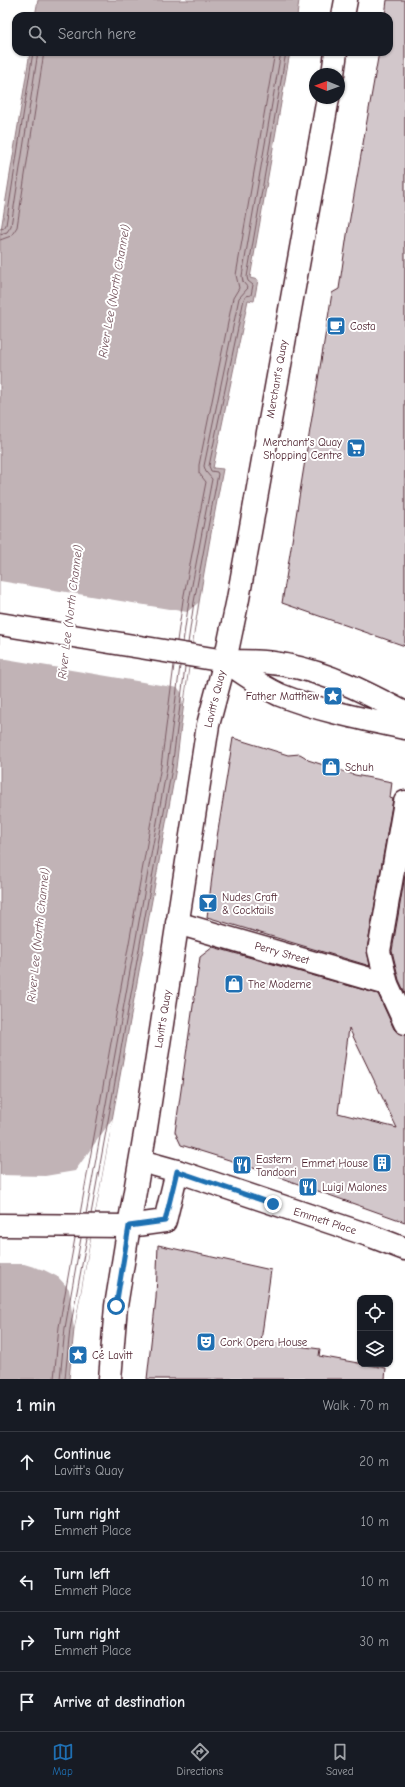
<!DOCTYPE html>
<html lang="en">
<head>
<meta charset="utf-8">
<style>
	:root { --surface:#171b24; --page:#20242c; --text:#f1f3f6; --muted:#9ea1a6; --line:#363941; --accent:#1f6fb2 }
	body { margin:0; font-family:"Comic Neue",sans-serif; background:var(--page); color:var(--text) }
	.controls { position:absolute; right:12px; bottom:12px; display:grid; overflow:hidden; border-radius:8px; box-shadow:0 1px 3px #0004 }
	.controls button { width:36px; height:36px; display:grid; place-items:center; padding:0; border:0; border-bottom:1px solid var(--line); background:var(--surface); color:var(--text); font:20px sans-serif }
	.compass { position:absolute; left:309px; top:68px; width:36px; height:36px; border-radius:50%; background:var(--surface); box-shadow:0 1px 3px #0004; rotate:271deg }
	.stop { position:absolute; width:12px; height:12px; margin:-9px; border:3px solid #1f6fb2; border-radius:50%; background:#fff }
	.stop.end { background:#1f6fb2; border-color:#fff; box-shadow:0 1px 4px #0008 }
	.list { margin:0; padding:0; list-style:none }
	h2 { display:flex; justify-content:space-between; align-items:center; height:52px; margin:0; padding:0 16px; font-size:17px }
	h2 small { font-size:13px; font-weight:400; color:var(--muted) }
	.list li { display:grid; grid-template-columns:26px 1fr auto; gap:12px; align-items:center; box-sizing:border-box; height:60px; padding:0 16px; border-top:1px solid var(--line) }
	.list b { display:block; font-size:15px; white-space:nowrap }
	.list p { margin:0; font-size:13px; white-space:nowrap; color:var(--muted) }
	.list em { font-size:13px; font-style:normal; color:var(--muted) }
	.icon { flex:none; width:22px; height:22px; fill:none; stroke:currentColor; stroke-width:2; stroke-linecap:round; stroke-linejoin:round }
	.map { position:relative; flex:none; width:405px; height:1379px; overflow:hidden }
	.search { position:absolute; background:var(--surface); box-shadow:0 1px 3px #0004; left:12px; right:12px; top:12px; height:44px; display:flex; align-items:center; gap:10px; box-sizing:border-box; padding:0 14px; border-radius:12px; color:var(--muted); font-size:15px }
	.sheet { height:352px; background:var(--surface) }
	nav { display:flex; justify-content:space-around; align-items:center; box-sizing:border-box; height:56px; border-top:1px solid var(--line); background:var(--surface); font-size:11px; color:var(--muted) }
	nav a { display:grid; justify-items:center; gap:2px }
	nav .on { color:var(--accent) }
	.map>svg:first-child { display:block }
</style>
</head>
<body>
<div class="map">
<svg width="405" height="1379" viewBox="0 0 405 1379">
	<rect width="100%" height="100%" fill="#fff"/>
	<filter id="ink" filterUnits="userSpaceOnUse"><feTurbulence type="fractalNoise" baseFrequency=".025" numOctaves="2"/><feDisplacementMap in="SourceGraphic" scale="8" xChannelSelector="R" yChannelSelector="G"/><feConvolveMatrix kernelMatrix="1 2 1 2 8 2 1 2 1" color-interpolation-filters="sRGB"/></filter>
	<g filter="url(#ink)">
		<!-- water -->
		<g fill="#c1b3b6" stroke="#91787e">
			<polygon points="38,0 299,0 297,16 35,16"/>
			<path d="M 30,52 L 290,52 L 250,278 L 258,280 L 254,301 L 248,300 L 213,468 L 223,469 C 204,568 187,667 176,768 L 74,1329 L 69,1379 L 0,1379 L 0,236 Z"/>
		</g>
		<!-- pier -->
		<g fill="#fff">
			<polygon points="0,581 187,612 198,603 183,705 181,692 178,688 0,658"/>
			<polygon points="113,1118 107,1148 74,1329 69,1289 58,1277 44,1270 24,1264 0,1264 0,1175 45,1176 75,1171"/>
		</g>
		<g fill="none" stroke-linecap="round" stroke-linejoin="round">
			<!-- shore -->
			<g stroke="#7a5a63" stroke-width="1">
				<polyline points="0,229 4,228 6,225 33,52"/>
				<polyline points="0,234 7,232 11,226 38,52"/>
				<polyline points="0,240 11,236 17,227 44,52"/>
				<polyline points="177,641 183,600 206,482 199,473 199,465 233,298 239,288 236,275 275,52"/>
				<polyline points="183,642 189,601 212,479 206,472 204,466 239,298 248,288 243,282 242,276 281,52"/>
				<polyline points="188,643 194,602 218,474 217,472 211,471 209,466 244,299 246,296 251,295 253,285 248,281 247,277 286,52"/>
				<polyline points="80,1214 161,766 174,665"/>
				<polyline points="86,1214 167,767 180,666"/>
				<polyline points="91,1214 172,768 185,667"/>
				<polyline points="54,1379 59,1327 75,1238"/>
				<polyline points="60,1379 65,1328 81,1238"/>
				<polyline points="65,1379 70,1329 87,1238"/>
			</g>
		</g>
		<!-- building -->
		<g fill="#d2c7cb" stroke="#4a1f2b" fill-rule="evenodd">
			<polygon points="387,0 405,0 405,646 282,603 332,293 339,289 347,235 379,52 389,52 389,16 385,16"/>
			<polygon points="233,738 288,755 300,754 305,757 308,760 355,775 392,782 390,798 393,799 367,949 370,966 207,917 217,837"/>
			<polygon points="405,875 405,993 399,980 392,951"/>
			<path d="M 213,947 L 378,994 L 394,1029 L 398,1033 L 405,1035 L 405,1222 L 242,1164 L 181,1145 L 175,1132 L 200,957 ZM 349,1028 L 397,1128 L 338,1113 Z"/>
			<polygon points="158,1245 271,1270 261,1341 320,1349 319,1356 386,1368 385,1379 147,1379 156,1298"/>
		</g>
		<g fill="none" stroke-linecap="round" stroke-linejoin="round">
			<!-- street casing -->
			<g stroke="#4a1f2b" stroke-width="25">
				<g id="street">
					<polyline points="405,802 379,951 387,984 405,1023"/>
					<polyline points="177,923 387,984"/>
					<polyline points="177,1171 371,1236 405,1249"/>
					<polyline points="129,1226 165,1221 177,1171 141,1161"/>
				</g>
			</g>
			<!-- secondary casing -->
			<g stroke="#4a1f2b" stroke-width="25">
				<polyline id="secondary" points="110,1379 116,1306 129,1226"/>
			</g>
			<!-- highway casing -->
			<g stroke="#4a1f2b" stroke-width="25">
				<g id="highway">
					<polyline points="343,16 346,0"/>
					<polyline points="333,74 336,52"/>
					<path d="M 0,624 L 225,661 C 246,661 266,661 286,665 C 329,673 367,693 405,713"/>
					<path d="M 225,661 C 243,673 260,686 280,695 C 320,711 363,719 405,728"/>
					<polyline points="0,1225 129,1226 146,1128 208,725 225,661 238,599 328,98"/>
				</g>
			</g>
			<!-- street -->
			<use href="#street" stroke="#fff" stroke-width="22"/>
			<!-- secondary -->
			<use href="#secondary" stroke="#fff" stroke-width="22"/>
			<!-- highway -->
			<use href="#highway" stroke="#fff" stroke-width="22"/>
		</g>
	</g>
	<g fill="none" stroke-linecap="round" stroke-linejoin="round" filter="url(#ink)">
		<!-- route -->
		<polyline stroke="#1f6fb2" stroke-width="5" points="116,1306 129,1226 165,1221 177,1171 273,1204"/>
	</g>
	<!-- icons -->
	<defs>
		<g id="cafe-square" transform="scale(1)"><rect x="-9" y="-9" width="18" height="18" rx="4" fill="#1f6fb2" stroke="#fff"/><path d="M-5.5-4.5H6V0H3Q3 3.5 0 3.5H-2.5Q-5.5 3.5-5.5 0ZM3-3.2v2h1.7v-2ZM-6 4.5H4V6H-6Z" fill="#fff"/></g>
		<g id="supermarket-square" transform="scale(1)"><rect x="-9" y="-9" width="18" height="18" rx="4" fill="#1f6fb2" stroke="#fff"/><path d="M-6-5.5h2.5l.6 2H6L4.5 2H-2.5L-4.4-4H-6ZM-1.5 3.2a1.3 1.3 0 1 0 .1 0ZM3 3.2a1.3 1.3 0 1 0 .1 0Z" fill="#fff"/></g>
		<g id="sight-square" transform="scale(1)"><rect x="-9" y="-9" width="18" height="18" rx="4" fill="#1f6fb2" stroke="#fff"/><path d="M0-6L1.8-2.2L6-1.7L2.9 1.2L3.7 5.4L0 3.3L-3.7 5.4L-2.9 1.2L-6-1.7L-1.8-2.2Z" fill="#fff"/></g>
		<g id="shop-square" transform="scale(1)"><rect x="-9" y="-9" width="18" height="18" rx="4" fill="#1f6fb2" stroke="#fff"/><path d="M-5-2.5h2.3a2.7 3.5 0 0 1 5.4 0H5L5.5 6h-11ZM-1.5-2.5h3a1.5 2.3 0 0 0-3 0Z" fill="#fff"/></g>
		<g id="bar-square" transform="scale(1)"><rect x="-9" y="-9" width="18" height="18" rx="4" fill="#1f6fb2" stroke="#fff"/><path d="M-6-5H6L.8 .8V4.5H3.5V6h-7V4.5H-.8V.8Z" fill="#fff"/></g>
		<g id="building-square" transform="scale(1)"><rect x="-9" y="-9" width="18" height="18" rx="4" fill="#1f6fb2" stroke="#fff"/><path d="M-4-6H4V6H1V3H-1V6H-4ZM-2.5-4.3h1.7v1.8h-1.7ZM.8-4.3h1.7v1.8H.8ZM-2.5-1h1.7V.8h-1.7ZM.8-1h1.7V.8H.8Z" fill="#fff"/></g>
		<g id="restaurant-square" transform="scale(1)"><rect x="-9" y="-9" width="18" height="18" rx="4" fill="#1f6fb2" stroke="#fff"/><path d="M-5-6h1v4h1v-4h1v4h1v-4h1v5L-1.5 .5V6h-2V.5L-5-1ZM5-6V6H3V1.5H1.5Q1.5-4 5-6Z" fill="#fff"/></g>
		<g id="theatre-square" transform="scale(1)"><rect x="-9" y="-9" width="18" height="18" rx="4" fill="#1f6fb2" stroke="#fff"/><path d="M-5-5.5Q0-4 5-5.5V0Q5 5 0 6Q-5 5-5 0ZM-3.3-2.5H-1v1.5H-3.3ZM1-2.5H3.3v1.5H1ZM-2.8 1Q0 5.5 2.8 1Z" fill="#fff"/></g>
	</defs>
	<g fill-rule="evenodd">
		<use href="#cafe-square" x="336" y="326"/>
		<use href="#supermarket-square" x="356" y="448"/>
		<use href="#sight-square" x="333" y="696"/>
		<use href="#shop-square" x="331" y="767"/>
		<use href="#bar-square" x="208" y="903"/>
		<use href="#shop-square" x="234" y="984"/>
		<use href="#building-square" x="382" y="1163"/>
		<use href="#restaurant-square" x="242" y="1165"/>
		<use href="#restaurant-square" x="308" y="1187"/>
		<use href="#theatre-square" x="206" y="1342"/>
		<use href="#sight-square" x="78" y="1355"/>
	</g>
	<g text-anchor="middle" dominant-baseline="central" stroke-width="4" stroke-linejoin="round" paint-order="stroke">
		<!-- poi labels -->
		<g font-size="11" fill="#4a1f2b" stroke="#fff" text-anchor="start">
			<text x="350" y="326">Costa</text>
			<text x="342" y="442" text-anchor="end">Merchant's Quay<tspan x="342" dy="13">Shopping Centre</tspan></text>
			<text x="319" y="696" text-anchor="end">Father Matthew</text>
			<text x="345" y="767">Schuh</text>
			<text x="222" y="897">Nudes Craft<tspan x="222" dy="13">&amp; Cocktails</tspan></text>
			<text x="248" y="984">The Moderne</text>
			<text x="256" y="1159">Eastern<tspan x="256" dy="13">Tandoori</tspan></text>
			<text x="368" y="1163" text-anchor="end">Emmet House</text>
			<text x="322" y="1187">Luigi Malones</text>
			<text x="220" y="1342">Cork Opera House</text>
			<text x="92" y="1355">Cé Lavitt</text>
		</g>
		<!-- street labels -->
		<g font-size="11" fill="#4a1f2b" stroke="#fff">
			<text transform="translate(277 379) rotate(-80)">Merchant's Quay</text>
			<text transform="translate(215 699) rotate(-76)">Lavitt's Quay</text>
			<text transform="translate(282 953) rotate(16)">Perry Street</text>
			<text transform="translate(163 1019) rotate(-81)">Lavitt's Quay</text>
			<text transform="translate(325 1221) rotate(18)">Emmett Place</text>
		</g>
		<!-- water labels -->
		<g font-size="12" font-style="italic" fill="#74535c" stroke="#fff">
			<text transform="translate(114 291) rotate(-80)">River Lee (North Channel)</text>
			<text transform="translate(70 612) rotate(-83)">River Lee (North Channel)</text>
			<text transform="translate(38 935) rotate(-84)">River Lee (North Channel)</text>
		</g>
	</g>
</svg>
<div class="controls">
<button><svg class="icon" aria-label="locate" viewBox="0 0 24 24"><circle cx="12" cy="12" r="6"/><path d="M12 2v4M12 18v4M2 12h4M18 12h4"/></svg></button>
<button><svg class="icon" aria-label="layers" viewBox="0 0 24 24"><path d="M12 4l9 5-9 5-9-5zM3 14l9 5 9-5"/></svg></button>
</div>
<svg class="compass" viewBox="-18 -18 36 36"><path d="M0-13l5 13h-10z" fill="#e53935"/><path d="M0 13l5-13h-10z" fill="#9ea1a6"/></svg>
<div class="stop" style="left:116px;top:1306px"></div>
<div class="stop end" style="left:273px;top:1204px"></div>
<div class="search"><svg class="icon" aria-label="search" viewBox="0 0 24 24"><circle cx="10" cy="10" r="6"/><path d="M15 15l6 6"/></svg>Search here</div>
</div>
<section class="sheet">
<h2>1 min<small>Walk · 70 m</small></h2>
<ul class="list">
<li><svg class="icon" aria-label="ahead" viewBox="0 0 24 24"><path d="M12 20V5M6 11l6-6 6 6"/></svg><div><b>Continue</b><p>Lavitt's Quay</p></div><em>20 m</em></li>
<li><svg class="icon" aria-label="right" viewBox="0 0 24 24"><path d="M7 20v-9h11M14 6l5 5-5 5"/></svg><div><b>Turn right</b><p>Emmett Place</p></div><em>10 m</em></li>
<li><svg class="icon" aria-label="left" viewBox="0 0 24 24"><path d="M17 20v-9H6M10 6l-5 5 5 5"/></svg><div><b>Turn left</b><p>Emmett Place</p></div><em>10 m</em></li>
<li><svg class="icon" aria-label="right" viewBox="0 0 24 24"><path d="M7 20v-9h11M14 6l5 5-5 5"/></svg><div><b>Turn right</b><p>Emmett Place</p></div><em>30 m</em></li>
<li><svg class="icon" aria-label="arrive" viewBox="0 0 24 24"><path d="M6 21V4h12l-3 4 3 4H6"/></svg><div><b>Arrive at destination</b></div></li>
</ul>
</section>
<nav>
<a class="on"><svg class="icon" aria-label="map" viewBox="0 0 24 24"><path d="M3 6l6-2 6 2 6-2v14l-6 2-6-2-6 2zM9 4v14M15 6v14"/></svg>Map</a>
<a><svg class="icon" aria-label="directions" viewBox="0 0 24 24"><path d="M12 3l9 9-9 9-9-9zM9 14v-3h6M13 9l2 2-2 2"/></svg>Directions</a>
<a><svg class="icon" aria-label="saved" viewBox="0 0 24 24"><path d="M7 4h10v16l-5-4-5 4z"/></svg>Saved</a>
</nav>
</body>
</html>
